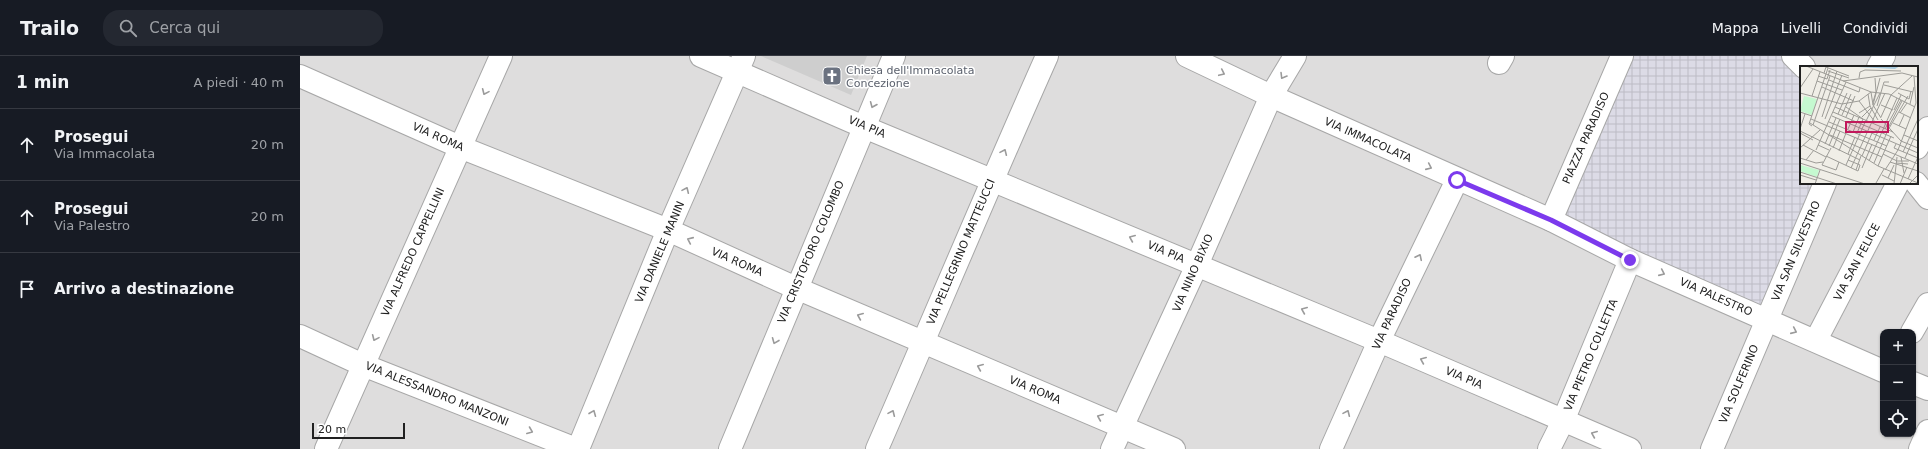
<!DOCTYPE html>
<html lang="it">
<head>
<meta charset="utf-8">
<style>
	:root { --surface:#171b24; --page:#242831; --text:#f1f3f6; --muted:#9ea1a6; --line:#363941 }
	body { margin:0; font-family:"DejaVu Sans",sans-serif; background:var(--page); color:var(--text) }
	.controls { position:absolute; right:12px; bottom:12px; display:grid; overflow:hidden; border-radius:8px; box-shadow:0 1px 3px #0004 }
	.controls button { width:36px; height:36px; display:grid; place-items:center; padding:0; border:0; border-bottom:1px solid var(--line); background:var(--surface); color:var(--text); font:20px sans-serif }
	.scale { position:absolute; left:12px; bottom:10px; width:93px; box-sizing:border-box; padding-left:4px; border:2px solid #202020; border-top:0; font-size:11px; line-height:14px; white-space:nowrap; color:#202020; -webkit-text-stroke:3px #fff; paint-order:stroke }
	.stop { position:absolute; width:12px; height:12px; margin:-9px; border:3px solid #7c3aed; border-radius:50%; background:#fff }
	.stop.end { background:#7c3aed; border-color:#fff; box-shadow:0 1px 4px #0008 }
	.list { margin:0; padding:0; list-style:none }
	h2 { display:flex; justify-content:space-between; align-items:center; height:52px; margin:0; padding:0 16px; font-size:17px }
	h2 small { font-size:13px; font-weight:400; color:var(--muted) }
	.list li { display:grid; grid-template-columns:26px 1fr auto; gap:12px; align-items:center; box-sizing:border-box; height:72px; padding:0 16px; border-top:1px solid var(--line) }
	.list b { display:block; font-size:15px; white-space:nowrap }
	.list p { margin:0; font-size:13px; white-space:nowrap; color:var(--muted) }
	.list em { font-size:13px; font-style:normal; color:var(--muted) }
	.icon { flex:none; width:22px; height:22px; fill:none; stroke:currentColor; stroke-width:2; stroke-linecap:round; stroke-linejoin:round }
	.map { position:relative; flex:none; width:1628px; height:393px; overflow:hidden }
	header { display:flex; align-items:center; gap:24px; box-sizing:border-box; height:56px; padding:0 20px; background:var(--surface); border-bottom:1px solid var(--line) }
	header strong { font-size:19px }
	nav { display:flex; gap:22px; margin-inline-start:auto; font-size:14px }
	.search { width:280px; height:36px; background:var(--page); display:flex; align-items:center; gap:10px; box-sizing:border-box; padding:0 14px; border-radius:16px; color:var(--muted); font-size:15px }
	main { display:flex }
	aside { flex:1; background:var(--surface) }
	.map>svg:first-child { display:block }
</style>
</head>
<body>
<header>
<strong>Trailo</strong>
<div class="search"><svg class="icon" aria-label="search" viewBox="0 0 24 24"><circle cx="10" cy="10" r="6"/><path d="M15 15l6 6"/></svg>Cerca qui</div>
<nav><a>Mappa</a><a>Livelli</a><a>Condividi</a></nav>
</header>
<main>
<aside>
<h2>1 min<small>A piedi · 40 m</small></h2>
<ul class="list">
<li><svg class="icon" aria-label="ahead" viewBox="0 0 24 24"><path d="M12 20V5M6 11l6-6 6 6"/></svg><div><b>Prosegui</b><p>Via Immacolata</p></div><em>20 m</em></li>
<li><svg class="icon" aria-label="ahead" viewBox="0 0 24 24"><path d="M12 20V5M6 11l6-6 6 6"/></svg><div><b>Prosegui</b><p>Via Palestro</p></div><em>20 m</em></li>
<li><svg class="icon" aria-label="arrive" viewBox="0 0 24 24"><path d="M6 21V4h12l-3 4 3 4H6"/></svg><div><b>Arrivo a destinazione</b></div></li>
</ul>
</aside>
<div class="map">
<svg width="1628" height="393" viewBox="0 0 1628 393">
	<defs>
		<pattern id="plaza-grid" width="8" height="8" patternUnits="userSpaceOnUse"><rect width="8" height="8" fill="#dcdbe6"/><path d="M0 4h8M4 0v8" fill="none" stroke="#bcbcc5"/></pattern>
	</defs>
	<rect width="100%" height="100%" fill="#f0eee7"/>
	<!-- residential -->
	<path fill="#dedddd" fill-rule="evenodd" d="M 0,0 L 1628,0 L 1628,393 L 0,393 ZM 1501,11 L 1617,11 L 1617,127 L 1501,127 ZM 1583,276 L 1613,276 L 1613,378 L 1583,378 Z"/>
	<!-- religious -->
	<polygon fill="#cecece" points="461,0 567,0 551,39"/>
	<!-- plaza -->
	<polygon fill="url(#plaza-grid)" points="1322,0 1493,0 1501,11 1501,127 1525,127 1467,263 1251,164"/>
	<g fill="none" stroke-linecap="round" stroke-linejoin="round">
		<!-- minor casing -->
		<g stroke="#a7a7a7" stroke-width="24">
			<g id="minor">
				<polyline points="401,0 564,71 1079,285 1330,393"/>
				<polyline points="887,0 971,40 1251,164 1330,204 1583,315"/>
				<polyline points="1493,0 1504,11"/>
				<polyline points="1199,7 1203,0"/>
				<polyline points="1578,11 1584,0"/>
				<polyline points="0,20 160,91 368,174 496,232 874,393"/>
				<polyline points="1617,92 1628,72"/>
				<polyline points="1616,127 1628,142"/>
				<polyline points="1251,164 1322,0"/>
				<polyline points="1612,276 1628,248"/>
				<polyline points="0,280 63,309 276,393"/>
				<polyline points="1516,284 1598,127"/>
				<polyline points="1613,327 1628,333"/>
				<polyline points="26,393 201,0"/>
				<polyline points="278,393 368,174 444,0"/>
				<polyline points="430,393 594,0"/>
				<path d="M 577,393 C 634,262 689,130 747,0"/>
				<polyline points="812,393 897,209 971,40 995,0"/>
				<polyline points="1031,393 1079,285 1157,124"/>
				<polyline points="1249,393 1263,365 1330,204"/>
				<polyline points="1412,393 1525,127"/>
				<polyline points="1620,393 1628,375"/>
			</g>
		</g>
		<!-- minor -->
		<use href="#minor" stroke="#fff" stroke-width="22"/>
	</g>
	<!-- one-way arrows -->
	<defs><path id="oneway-chevron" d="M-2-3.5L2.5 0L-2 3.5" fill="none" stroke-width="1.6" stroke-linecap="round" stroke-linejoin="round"/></defs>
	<g stroke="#9b9b9b">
		<use href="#oneway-chevron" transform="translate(922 17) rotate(25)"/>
		<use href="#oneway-chevron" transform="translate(983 20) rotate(121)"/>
		<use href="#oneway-chevron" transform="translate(185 36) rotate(114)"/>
		<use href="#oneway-chevron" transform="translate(573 49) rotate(113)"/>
		<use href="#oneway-chevron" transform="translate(704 96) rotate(-66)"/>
		<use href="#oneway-chevron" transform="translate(1129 111) rotate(24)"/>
		<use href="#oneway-chevron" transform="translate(386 134) rotate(-66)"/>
		<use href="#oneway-chevron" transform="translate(832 182) rotate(-157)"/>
		<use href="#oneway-chevron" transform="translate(390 184) rotate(-156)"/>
		<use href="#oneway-chevron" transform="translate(1119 201) rotate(-64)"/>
		<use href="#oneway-chevron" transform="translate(1362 217) rotate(24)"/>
		<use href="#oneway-chevron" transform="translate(1004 254) rotate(-157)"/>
		<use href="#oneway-chevron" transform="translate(560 260) rotate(-157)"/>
		<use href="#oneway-chevron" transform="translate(1494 275) rotate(24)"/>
		<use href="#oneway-chevron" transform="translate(75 282) rotate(114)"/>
		<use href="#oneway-chevron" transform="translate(475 285) rotate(112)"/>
		<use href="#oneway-chevron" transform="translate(1123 304) rotate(-157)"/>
		<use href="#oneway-chevron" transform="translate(680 311) rotate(-157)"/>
		<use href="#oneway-chevron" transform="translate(293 357) rotate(-68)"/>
		<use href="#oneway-chevron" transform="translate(592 357) rotate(-66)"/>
		<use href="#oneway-chevron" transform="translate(1047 357) rotate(-66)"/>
		<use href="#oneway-chevron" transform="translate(800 361) rotate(-157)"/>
		<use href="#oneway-chevron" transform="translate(230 375) rotate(22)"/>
		<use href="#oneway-chevron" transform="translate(1294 378) rotate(-157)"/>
	</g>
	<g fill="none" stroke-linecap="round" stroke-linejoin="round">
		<!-- route -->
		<polyline stroke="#7c3aed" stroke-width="5" points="1157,124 1251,164 1330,204"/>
	</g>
	<!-- icons -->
	<defs>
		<g id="church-square" transform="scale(1)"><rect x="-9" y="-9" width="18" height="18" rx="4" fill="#6b7280" stroke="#fff"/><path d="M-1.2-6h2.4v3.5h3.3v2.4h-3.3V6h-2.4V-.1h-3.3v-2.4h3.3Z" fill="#fff"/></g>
	</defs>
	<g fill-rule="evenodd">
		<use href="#church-square" x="532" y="20"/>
	</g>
	<g text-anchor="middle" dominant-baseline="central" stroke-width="3" stroke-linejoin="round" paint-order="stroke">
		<!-- worship labels -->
		<g font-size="11" fill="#5b616d" stroke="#fff" text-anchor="start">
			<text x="546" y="14">Chiesa dell'Immacolata<tspan x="546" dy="13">Concezione</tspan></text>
		</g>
		<!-- street labels -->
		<g font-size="11" fill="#202020" stroke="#fff">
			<text transform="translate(567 71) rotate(23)">VIA PIA</text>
			<text transform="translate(138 81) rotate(24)">VIA ROMA</text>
			<text transform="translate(1286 82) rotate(-66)">PIAZZA PARADISO</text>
			<text transform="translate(1068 84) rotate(24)">VIA IMMACOLATA</text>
			<text transform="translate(1496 195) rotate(-67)">VIA SAN SILVESTRO</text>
			<text transform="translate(113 196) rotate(-66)">VIA ALFREDO CAPPELLINI</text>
			<text transform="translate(360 196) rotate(-67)">VIA DANIELE MANIN</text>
			<text transform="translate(511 196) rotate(-67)">VIA CRISTOFORO COLOMBO</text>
			<text transform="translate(661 196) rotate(-67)">VIA PELLEGRINO MATTEUCCI</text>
			<text transform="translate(866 196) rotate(23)">VIA PIA</text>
			<text transform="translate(437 206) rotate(24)">VIA ROMA</text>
			<text transform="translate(1557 206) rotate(-62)">VIA SAN FELICE</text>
			<text transform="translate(893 217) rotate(-66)">VIA NINO BIXIO</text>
			<text transform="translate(1416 241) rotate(24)">VIA PALESTRO</text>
			<text transform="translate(1092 258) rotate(-65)">VIA PARADISO</text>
			<text transform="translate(1291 299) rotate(-67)">VIA PIETRO COLLETTA</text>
			<text transform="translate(1164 322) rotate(23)">VIA PIA</text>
			<text transform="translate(1439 328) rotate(-67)">VIA SOLFERINO</text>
			<text transform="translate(735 334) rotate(23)">VIA ROMA</text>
			<text transform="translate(137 338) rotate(22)">VIA ALESSANDRO MANZONI</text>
		</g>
	</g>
	<!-- overview -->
	<g transform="translate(1500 10)">
		<rect width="118" height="118" fill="#f0eee7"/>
		<path d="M 4,30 L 17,33 L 12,49 L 0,45 ZM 0,99 L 19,104 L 17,111 L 0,105 Z" fill="#c5f9d0"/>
		<path d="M 100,0 L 95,3 L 57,1 L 57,0 Z" fill="#a8cadd"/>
		<path fill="none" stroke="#9d9c97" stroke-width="1" d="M 6,0 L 71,26 L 89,28 L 115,41M 28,5 L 49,12M 24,7 L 26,1 L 49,10M 18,10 L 27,13 L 30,4M 59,12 L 60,6 L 65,4 L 101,5M 29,14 L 59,26 L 60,22M 17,15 L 42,24M 43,15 L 102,7 L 118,11M 84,19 L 113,26M 22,21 L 54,35M 0,22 L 13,3M 71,26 L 73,39 L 81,52M 0,27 L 42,38 L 59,35 L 71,26M 98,27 L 109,33 L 111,25M 68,28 L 70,40 L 78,54M 91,29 L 112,10M 12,30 L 20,6M 59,35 L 75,56M 73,36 L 76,26 L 75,12M 110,38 L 114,21M 73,39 L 80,12M 81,39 L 93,44M 77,40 L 84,16 L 89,16M 35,41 L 93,66M 46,41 L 63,53 L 57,67M 94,44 L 101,29M 0,46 L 12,50M 33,46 L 94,72M 99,46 L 111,52M 59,47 L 70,40M 100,47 L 107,37M 38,48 L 47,27M 42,49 L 51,28M 32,50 L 118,87M 22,51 L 37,5M 46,51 L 55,30M 62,51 L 71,42M 81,51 L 91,29M 11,53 L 118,98M 25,53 L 42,9M 81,53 L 101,75 L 118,82M 66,55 L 80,27M 29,56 L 87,80M 10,57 L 78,100 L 118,117M 93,57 L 106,63M 13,59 L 30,10M 12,60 L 9,58 L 28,2M 99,60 L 104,49M 0,63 L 5,48M 48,63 L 54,49M 85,63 L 101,34M 87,64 L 102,35M 0,65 L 60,94M 53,66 L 59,51M 0,67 L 13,74M 30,69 L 82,91M 104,69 L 118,75M 74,74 L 80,61M 25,78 L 36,52M 96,78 L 94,82 L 118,92M 3,79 L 26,91M 18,79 L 29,84M 29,80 L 40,53M 0,82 L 20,64M 31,82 L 22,99 L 36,104 L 39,96M 33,82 L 40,65M 16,84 L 46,16M 39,85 L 46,67M 103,86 L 118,53M 48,88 L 55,71M 83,88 L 97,95 L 109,95M 26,90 L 58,105 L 60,99M 62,90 L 72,67M 101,91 L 104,107M 0,92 L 16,97 L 23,96M 105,92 L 118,63M 6,94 L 14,84M 48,94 L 60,99M 69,95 L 97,32M 90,96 L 118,105M 0,97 L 65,118M 74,97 L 88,64 L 108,30M 96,97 L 108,98M 46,99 L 66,54M 78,100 L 91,70M 51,102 L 85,27M 62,102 L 72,78M 56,104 L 61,90M 85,104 L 98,84 L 116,37 L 114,10M 0,106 L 37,118M 0,109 L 16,114M 82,109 L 94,115M 88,112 L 94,99M 108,113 L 118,91M 76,117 L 84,103M 15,118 L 20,104M 94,118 L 97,91M 100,118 L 107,101M 109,118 L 118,109"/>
		<path fill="#c2185b" fill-opacity="0.15" stroke="#c2185b" stroke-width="2" d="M 46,56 L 88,56 L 88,66 L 46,66 Z"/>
		<rect width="118" height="118" fill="none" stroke="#202020" stroke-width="2"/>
	</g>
</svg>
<div class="controls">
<button>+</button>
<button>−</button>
<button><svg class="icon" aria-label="locate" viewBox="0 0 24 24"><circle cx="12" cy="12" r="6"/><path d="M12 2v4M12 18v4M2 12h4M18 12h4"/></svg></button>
</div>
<div class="scale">20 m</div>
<div class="stop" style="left:1157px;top:124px"></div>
<div class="stop end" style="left:1330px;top:204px"></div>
</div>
</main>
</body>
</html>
